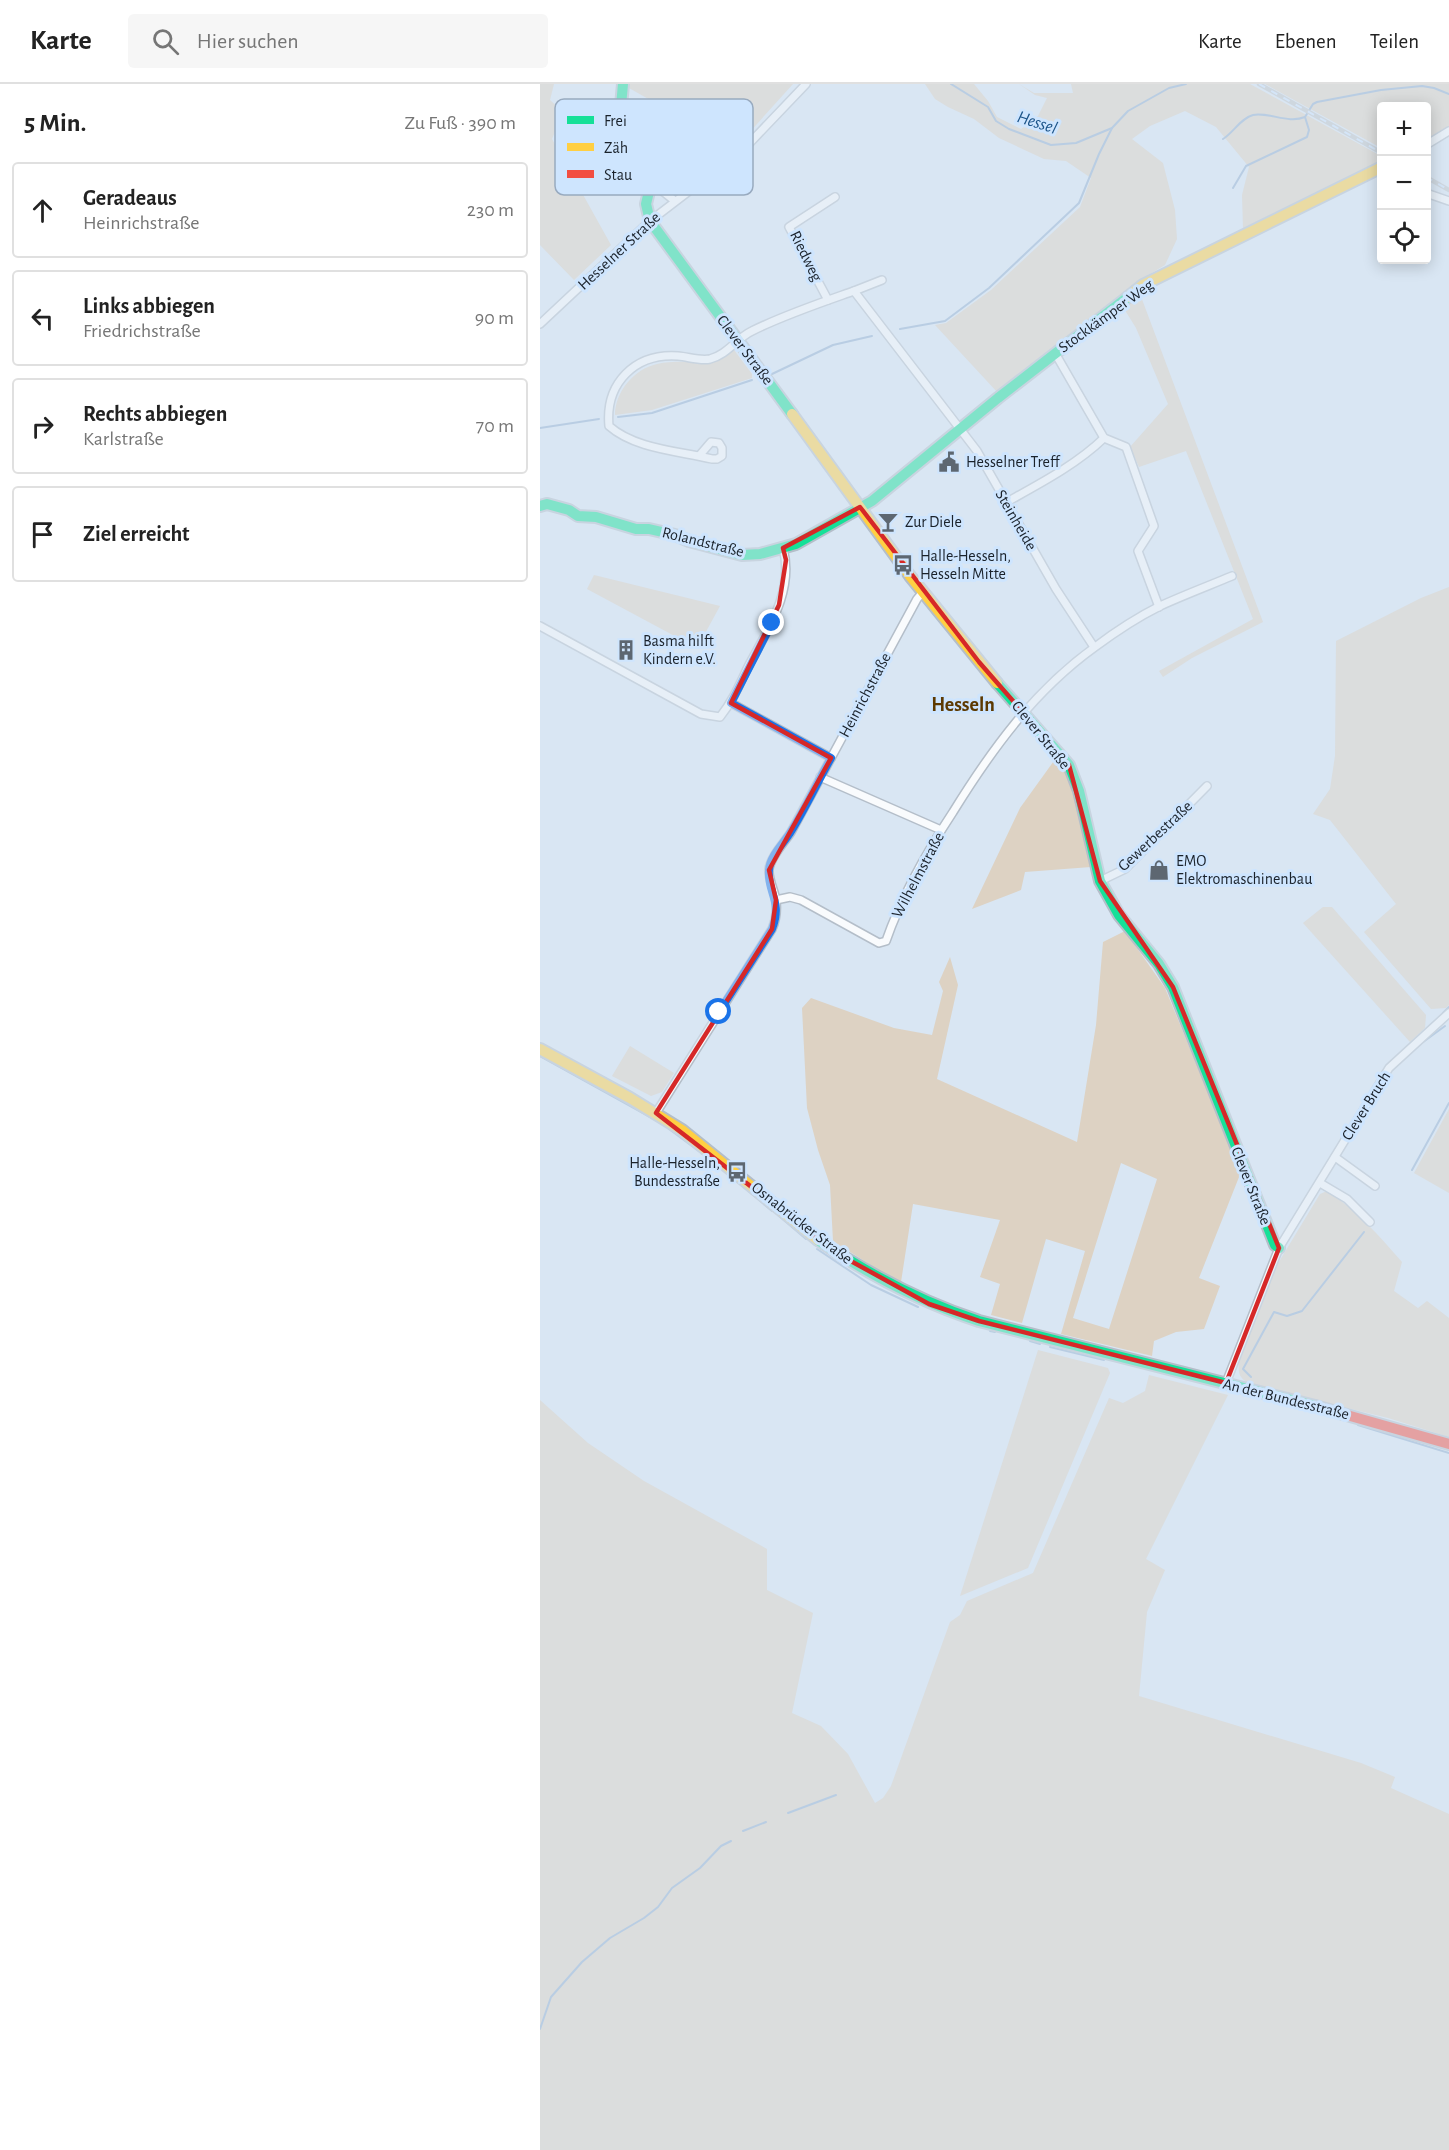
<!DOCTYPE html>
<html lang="de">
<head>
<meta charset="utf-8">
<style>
	:root { --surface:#fff; --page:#f6f6f6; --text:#222; --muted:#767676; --line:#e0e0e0 }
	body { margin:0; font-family:"Alegreya Sans",sans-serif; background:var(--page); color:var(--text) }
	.controls { position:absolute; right:18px; top:18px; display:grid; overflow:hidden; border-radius:6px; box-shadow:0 3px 15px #0003 }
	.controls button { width:54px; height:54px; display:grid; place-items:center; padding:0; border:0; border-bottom:2px solid var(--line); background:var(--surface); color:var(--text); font:30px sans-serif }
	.stop { position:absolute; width:18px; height:18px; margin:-14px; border:4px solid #1a73e8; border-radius:50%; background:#fff }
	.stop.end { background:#1a73e8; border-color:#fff; box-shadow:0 2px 6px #0008 }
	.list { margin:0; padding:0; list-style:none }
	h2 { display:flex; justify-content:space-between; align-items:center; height:78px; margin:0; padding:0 24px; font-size:26px }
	h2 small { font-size:20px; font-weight:400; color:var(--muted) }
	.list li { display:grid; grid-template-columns:39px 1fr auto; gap:18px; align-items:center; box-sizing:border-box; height:96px; margin:0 12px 12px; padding:0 12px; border:2px solid var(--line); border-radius:6px }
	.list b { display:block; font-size:22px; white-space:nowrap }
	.list p { margin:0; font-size:20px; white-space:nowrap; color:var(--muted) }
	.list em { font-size:20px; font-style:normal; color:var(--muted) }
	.icon { flex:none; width:33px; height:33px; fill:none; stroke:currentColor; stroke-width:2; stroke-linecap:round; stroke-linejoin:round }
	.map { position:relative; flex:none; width:909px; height:2066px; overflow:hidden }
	header { display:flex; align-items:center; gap:36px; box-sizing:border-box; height:84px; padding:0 30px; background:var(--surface); border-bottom:2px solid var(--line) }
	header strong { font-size:28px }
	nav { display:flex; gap:33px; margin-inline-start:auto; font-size:21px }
	.search { width:420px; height:54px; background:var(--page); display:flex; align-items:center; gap:15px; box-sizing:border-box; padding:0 21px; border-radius:6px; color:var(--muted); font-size:22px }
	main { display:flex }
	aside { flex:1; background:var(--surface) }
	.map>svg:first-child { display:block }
</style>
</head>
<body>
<header>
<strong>Karte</strong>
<div class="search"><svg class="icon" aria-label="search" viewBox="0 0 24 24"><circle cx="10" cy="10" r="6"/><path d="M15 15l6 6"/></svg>Hier suchen</div>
<nav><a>Karte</a><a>Ebenen</a><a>Teilen</a></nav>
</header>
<main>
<aside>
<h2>5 Min.<small>Zu Fuß · 390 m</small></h2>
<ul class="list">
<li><svg class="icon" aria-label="ahead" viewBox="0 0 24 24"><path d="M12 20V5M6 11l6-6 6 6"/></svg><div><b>Geradeaus</b><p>Heinrichstraße</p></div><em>230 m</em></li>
<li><svg class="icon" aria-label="left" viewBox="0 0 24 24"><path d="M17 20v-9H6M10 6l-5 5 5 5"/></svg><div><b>Links abbiegen</b><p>Friedrichstraße</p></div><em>90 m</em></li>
<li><svg class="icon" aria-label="right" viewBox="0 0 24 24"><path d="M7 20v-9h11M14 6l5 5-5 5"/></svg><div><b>Rechts abbiegen</b><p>Karlstraße</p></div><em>70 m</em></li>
<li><svg class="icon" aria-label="arrive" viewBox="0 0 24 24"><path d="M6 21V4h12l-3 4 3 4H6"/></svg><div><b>Ziel erreicht</b></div></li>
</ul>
</aside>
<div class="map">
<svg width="909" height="2066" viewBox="0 0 909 2066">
	<rect width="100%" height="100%" fill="#d9e6f3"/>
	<!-- green -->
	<g fill="#ddd2c3" fill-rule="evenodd">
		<polygon points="0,0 14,0 10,16 23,28 12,55 71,161 34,196 0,161"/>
		<polygon points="89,0 253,0 207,51 193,63 89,4"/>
		<polygon points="385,0 434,0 448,17 457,33 481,45 498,32 507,14 495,11 479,0 494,9 533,9 531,0 710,0 841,72 841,78 703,144 702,111 709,83 676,43 645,27 610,42 592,55 623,79 635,126 637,155 625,181 600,196 458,309 395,241 406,239 451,206 540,123 551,94 526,77 504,75 459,54 434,35 408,23 395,15"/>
		<polygon points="725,0 909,0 909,44 887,57 886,22 842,22 841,64"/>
		<polygon points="600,210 723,538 652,574 623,593 619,587 713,535 646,367 599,383 590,363 628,320 596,244 583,223"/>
		<path d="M 194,266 L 212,290 L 212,294 L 112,326 L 75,331 C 75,308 94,285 117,280 C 133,276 152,279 168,277 C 177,276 186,270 194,266 Z"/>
		<polygon points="54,491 180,522 157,564 47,505"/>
		<polygon points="909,503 909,921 906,924 891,925 824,848 856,820 790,736 773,730 790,705 795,672 796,557 881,514"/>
		<polygon points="516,674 525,686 533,709 551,783 485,788 481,806 432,825 480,724"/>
		<polygon points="783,823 792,823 886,931 885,944 870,958 763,839"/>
		<path d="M 585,847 L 625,904 L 701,1088 L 659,1194 L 680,1202 L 664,1245 L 636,1248 L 614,1257 L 612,1272 L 521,1250 L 545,1167 L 506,1155 L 482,1239 L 451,1231 L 460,1200 L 440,1193 L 460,1136 L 373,1120 L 361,1198 L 343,1189 L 293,1157 L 290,1101 L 278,1066 L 267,1024 L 262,924 L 271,914 L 354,944 L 392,951 L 403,907 L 399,898 L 410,873 L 418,901 L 397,995 L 537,1058 L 556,941 L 563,858 ZM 581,1079 L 617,1095 L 569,1245 L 533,1234 Z"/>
		<polygon points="90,962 134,989 122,1008 111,1012 72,992"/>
		<polygon points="909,1025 909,1109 874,1089"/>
		<path d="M 787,1107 C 817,1126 839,1152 862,1178 L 854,1207 L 878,1224 L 887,1217 L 909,1234 L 909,1353 L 848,1334 L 710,1300 C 699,1294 698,1290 699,1278 L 737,1181 L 780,1110 Z"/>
		<polygon points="498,1266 568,1284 570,1289 488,1484 420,1512"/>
		<polygon points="609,1291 688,1311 606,1475 625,1486 607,1528 599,1612 821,1679 855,1693 851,1704 909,1730 909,2066 0,2066 0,1316 48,1359 104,1397 227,1465 227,1506 273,1529 252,1629 281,1642 308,1670 335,1719 343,1714 351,1702 410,1538 420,1531 427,1517 493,1489 569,1314 583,1319 605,1307"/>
	</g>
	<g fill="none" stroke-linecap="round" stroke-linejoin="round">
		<!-- stream -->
		<g stroke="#92b0d1" stroke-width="2">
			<polyline points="411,0 448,23 456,37 469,45 511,61 536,59 572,44 588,27 629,4 646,0"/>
			<path d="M 683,55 C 693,49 701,34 713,31 C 730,28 748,40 765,33"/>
			<polyline points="693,104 706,82 767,53 769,46 765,33 773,20 777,18 841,6 882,2 894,4 909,10"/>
			<polyline points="360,245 405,237 449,204 539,119 559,70 572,44"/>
			<polyline points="232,290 293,261 332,252"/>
			<polyline points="78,333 112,329 212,296"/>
			<polyline points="0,344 59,335"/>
			<polyline points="903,929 909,923"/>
			<polyline points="879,961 905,942"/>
			<polyline points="0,972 117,1037"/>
			<polyline points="832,1021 849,992"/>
			<polyline points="819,1043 828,1027"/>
			<polyline points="129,1045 187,1088"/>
			<polyline points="872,1086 909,1019"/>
			<polyline points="194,1095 232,1127"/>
			<polyline points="238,1131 266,1155"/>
			<polyline points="277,1165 331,1201 378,1223"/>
			<polyline points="450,1247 455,1248"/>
			<polyline points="490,1257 500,1260"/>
			<polyline points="510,1263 564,1276"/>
			<polyline points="711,1293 703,1285 734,1228 747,1232 762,1227 824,1148"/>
			<polyline points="818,1341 909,1369"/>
			<polyline points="248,1729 296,1711"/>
			<polyline points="203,1747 226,1738"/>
			<polyline points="0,1945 11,1913 42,1878 70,1854 104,1834 118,1823 132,1804 160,1784 181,1762 191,1757"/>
		</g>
		<!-- street casing -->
		<g stroke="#b4bec9" stroke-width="10">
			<g id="street">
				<polyline points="886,61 909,47"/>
				<polyline points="110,103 120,105 135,117"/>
				<polyline points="886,109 909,117"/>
				<polyline points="314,207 342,196"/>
				<polyline points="288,216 249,143 295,113"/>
				<polyline points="0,240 110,137 204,65 266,0"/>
				<polyline points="515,269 564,354 586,363 614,442 598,467 619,523"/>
				<path d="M 159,372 L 171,358 L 179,359 L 182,364 L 182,372 L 177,375 L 172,375 C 139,367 95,365 69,342 C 65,299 95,269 138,272 C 149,273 160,277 170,275 C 187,271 197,254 212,247 C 244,231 280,219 314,207 L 437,367 L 516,505 L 554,563"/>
				<path d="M 465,419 C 499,400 536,381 564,354"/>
				<path d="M 0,542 L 161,630 L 180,633 C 192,618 199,602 207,585 C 226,548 255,508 243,464"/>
				<polyline points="191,619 291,674"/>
				<polyline points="280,693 401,746"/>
				<polyline points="560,797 585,785 667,702"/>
				<path d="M 236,816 L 250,813 L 261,816 L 339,859 L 346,857 C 362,811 386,769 413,728 C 452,665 494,607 555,563 C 575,548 598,533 620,522 C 644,511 668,502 692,492"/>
				<path d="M 116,1029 L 232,845 C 236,836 237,827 236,817 C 235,807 228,796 229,785 C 231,772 244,759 251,748 L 377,515 L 383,508"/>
				<polyline points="795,1073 835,1102"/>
				<polyline points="780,1099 807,1115 830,1138"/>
				<polyline points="686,1299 739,1164 849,984 909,929"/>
			</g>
		</g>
		<!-- fast casing -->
		<g stroke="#b4bec9" stroke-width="14">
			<g id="fast">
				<polyline points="83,0 81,22 110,103 106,120 110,137 252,330"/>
				<polyline points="0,422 7,420 29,426 38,432 56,433 96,445 109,445 135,451 149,457 202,471 220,470 256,460 332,417 458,314 588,213"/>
				<polyline points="457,599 529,681 539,707 560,797 579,831 619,880 633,903 735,1161 739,1164"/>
				<path d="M 278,1156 C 328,1190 381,1218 439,1237 L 775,1322"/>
			</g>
		</g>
		<!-- slow casing -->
		<g stroke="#b4bec9" stroke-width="14">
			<g id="slow">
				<polyline points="588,213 603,201 842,83"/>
				<polyline points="252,330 370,492 457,599"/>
				<polyline points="0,965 90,1014 142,1046 278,1156"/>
			</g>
		</g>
		<!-- jam casing -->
		<g stroke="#b4bec9" stroke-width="14">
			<polyline id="jam" points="775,1322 909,1360"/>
		</g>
		<!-- street -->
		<use href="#street" stroke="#f9fbfd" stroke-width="7"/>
		<!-- fast -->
		<use href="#fast" stroke="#16e098" stroke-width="10"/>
		<!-- slow -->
		<use href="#slow" stroke="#ffcf43" stroke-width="10"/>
		<!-- jam -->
		<use href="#jam" stroke="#f24e42" stroke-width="10"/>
		<!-- rail casing -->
		<g stroke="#c2c5c8" stroke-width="4.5">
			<g id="rail">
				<polyline points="719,0 842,69"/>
				<polyline points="886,93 909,106"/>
			</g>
		</g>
		<!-- rail -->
		<use href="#rail" stroke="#cee5fe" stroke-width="2" stroke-dasharray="7" stroke-linecap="butt"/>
	</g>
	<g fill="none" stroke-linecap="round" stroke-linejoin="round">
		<!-- route -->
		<path stroke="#1a73e8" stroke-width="8" d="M 179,928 L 232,845 C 243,817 227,809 229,786 C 230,772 243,760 250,749 C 265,725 277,699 291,674 L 191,619 L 232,539"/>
	</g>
	<!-- marked area -->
	<path d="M0 0H909V2066H0ZM 320,423 L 439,578 L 529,681 L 560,797 L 633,903 L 739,1164 L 686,1299 L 439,1237 L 389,1220 L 298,1170 L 116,1029 L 232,845 L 236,816 L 229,786 L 291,674 L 191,619 L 239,521 L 246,476 L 243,464 Z" fill="#d9e6f3" fill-opacity=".55" fill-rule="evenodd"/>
	<path fill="none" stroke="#d62828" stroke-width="4.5" stroke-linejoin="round" d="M 320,423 L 439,578 L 529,681 L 560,797 L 633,903 L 739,1164 L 686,1299 L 439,1237 L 389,1220 L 298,1170 L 116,1029 L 232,845 L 236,816 L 229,786 L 291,674 L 191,619 L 239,521 L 246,476 L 243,464 Z"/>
	<!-- icons -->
	<defs>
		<g id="civic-bare" transform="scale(1.62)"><path d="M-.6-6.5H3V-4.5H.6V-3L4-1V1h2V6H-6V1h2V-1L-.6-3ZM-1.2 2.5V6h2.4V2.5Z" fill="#5d6771" stroke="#cee5fe" stroke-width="2.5" paint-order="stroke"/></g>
		<g id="bar-bare" transform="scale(1.62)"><path d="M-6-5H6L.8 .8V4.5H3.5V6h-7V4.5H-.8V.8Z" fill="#5d6771" stroke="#cee5fe" stroke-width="2.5" paint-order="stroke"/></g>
		<g id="bus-bare" transform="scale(1.62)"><path d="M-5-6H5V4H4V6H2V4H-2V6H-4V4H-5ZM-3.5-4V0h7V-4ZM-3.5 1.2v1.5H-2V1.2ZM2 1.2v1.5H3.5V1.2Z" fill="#5d6771" stroke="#cee5fe" stroke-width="2.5" paint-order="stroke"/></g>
		<g id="building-bare" transform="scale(1.62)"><path d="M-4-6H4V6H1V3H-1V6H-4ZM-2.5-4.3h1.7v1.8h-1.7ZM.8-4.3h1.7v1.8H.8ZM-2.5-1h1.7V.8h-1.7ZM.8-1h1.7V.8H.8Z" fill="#5d6771" stroke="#cee5fe" stroke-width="2.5" paint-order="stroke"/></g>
		<g id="shop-bare" transform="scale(1.62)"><path d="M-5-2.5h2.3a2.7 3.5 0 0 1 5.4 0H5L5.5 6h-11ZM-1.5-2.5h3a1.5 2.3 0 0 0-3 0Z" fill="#5d6771" stroke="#cee5fe" stroke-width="2.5" paint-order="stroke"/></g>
	</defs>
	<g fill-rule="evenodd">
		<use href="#civic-bare" x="409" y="378"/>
		<use href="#bar-bare" x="348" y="438"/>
		<use href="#bus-bare" x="363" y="481"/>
		<use href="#building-bare" x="86" y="566"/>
		<use href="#shop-bare" x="619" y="786"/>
		<use href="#bus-bare" x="197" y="1088"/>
	</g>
	<g text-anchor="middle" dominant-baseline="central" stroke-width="6" stroke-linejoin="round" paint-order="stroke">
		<!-- street labels -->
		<g font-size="16" fill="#1a222b" stroke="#cee5fe">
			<text transform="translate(79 167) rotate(-43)">Hesselner Straße</text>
			<text transform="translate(266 172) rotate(64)">Riedweg</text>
			<text transform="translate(566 232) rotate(-36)">Stockkämper Weg</text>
			<text transform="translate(205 266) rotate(53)">Clever Straße</text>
			<text transform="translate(476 436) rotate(60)">Steinheide</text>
			<text transform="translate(163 458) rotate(14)">Rolandstraße</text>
			<text transform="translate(325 611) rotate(-62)">Heinrichstraße</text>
			<text transform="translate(501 651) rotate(51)">Clever Straße</text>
			<text transform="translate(615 752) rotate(-43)">Gewerbestraße</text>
			<text transform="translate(378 791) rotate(-62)">Wilhelmstraße</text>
			<text transform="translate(826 1022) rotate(-58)">Clever Bruch</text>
			<text transform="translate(711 1102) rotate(68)">Clever Straße</text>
			<text transform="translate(262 1139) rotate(38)">Osnabrücker Straße</text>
			<text transform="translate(746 1315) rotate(14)">An der Bundesstraße</text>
		</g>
		<!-- poi labels -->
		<g font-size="16" fill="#1a222b" stroke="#cee5fe" text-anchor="start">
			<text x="426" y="378">Hesselner Treff</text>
			<text x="365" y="438">Zur Diele</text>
			<text x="380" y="472">Halle-Hesseln,<tspan x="380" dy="18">Hesseln Mitte</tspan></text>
			<text x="103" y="557">Basma hilft<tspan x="103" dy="18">Kindern e.V.</tspan></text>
			<text x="636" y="777">EMO<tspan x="636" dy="18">Elektromaschinenbau</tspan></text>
			<text x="180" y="1079" text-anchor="end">Halle-Hesseln,<tspan x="180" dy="18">Bundesstraße</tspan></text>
		</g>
		<!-- water labels -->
		<g font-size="18" font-style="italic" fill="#1c5489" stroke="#cee5fe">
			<text transform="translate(497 39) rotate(18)">Hessel</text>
		</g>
		<!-- quarter labels -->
		<g font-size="20" font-weight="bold" fill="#5c3901" stroke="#cee5fe">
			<text x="423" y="621">Hesseln</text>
		</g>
	</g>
	<!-- legend -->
	<rect x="15" y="15" width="198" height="96" rx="9" fill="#cee5fe" stroke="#98aabf" stroke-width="1.5"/>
	<rect x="27" y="32" width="27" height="8" fill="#16e098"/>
	<rect x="27" y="59" width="27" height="8" fill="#ffcf43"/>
	<rect x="27" y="86" width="27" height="8" fill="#f24e42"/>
	<g font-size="16" fill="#1a222b">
		<text x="64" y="42">Frei</text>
		<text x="64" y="69">Zäh</text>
		<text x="64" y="96">Stau</text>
	</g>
</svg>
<div class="controls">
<button>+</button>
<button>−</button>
<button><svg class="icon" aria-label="locate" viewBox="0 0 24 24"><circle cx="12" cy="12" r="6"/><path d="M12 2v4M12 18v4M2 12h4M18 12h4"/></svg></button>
</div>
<div class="stop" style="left:179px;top:928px"></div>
<div class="stop end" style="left:232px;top:539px"></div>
</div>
</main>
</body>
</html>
